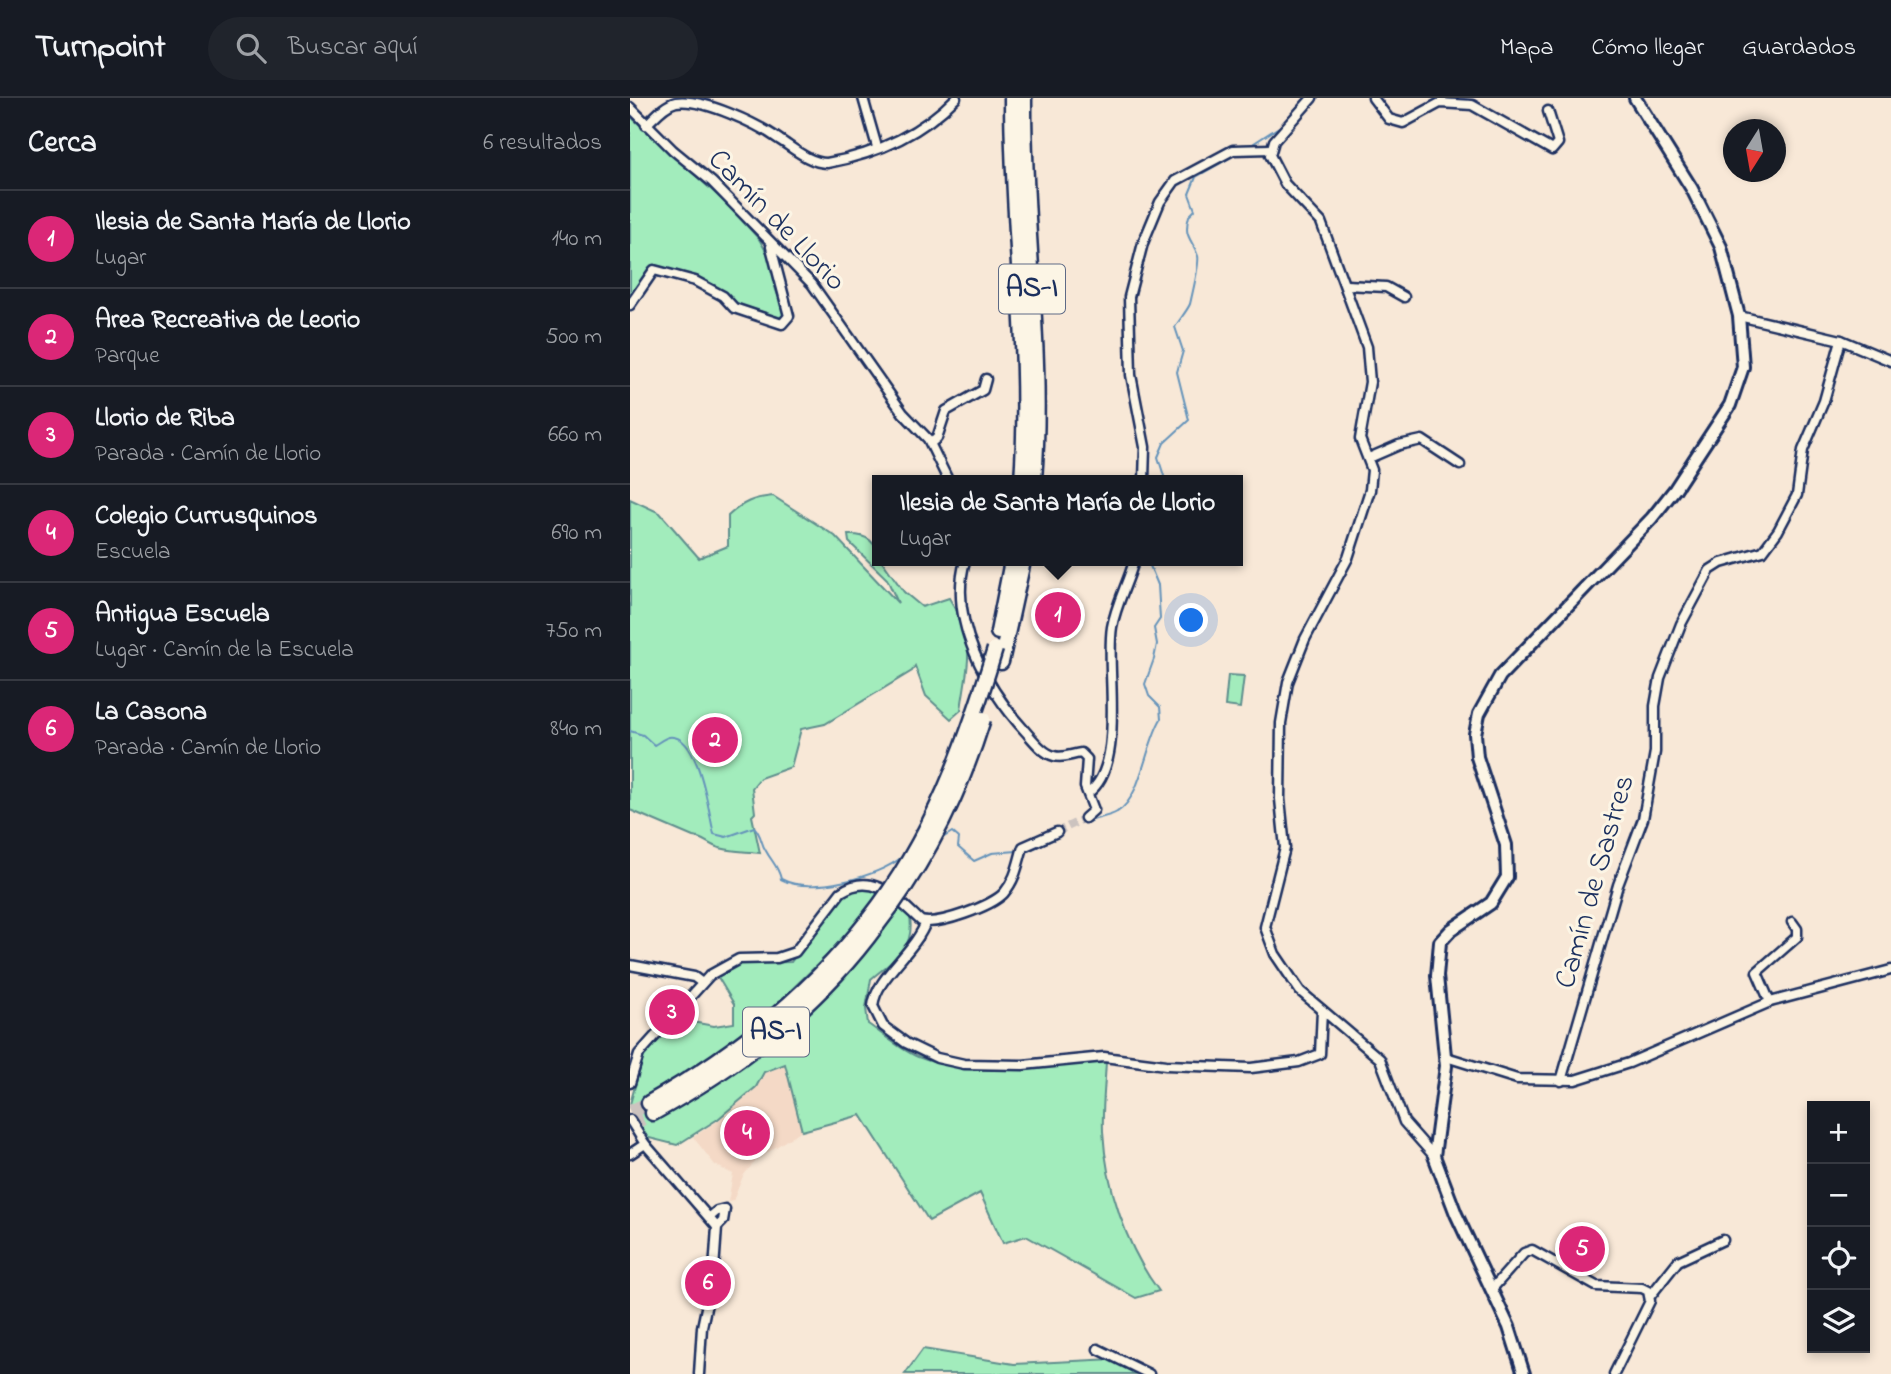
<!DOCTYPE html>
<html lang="es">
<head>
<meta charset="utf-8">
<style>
	:root { --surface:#171b24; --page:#20242c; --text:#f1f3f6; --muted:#9ea1a6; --line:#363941; --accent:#db2777 }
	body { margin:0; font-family:"Indie Flower",sans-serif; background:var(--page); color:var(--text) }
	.controls { position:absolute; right:21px; bottom:21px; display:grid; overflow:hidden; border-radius:0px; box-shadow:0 4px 10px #0003 }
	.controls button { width:63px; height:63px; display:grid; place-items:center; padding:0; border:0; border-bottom:2px solid var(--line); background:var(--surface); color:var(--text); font:35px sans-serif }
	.compass { position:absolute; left:1093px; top:21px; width:63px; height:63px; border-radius:50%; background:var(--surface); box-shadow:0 4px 10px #0003; rotate:191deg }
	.you { position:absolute; left:562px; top:523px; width:24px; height:24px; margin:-18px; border:5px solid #fff; border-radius:50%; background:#1a73e8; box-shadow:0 0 0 10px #1a73e833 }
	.badge { display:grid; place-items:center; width:46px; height:46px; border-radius:50%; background:var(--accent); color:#fff; font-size:23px; font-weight:700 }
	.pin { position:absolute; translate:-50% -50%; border:4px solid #fff; box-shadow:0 2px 7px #0006 }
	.popup { position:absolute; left:242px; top:377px; width:371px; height:91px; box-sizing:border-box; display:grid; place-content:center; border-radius:0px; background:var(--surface); filter:drop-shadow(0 2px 5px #0005); font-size:23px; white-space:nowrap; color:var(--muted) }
	.popup b { font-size:26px; color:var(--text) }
	.popup::after { content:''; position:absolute; left:50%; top:100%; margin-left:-14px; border:14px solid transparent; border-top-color:var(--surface) }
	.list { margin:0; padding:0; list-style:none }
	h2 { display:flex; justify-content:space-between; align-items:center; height:91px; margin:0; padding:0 28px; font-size:30px }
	h2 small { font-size:23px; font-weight:400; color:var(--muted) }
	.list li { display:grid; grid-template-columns:46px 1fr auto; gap:21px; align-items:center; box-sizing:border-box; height:98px; padding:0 28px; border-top:2px solid var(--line) }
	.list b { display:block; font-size:26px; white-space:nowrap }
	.list p { margin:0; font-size:23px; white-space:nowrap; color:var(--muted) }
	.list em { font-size:23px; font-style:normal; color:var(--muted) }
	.icon { flex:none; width:38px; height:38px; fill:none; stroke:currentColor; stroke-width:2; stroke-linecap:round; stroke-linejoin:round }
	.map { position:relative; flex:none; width:1261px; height:1276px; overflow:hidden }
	header { display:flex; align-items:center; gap:42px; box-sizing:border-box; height:98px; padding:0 35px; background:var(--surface); border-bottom:2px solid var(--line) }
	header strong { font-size:33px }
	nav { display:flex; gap:38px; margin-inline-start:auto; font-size:24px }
	.search { width:490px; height:63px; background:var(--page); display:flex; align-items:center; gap:18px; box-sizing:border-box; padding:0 24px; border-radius:38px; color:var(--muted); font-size:26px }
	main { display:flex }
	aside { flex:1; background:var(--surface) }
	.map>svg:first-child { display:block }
</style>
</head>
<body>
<header>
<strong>Turnpoint</strong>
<div class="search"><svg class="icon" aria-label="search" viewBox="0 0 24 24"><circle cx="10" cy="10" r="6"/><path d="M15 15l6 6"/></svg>Buscar aquí</div>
<nav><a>Mapa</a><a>Cómo llegar</a><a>Guardados</a></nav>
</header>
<main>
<aside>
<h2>Cerca<small>6 resultados</small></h2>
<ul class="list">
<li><span class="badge">1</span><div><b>Ilesia de Santa María de Llorio</b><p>Lugar</p></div><em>140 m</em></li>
<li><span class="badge">2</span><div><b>Area Recreativa de Leorio</b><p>Parque</p></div><em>500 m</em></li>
<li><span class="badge">3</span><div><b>Llorio de Riba</b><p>Parada · Camín de Llorio</p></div><em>660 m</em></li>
<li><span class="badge">4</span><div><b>Colegio Currusquinos</b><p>Escuela</p></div><em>690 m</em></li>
<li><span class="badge">5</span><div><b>Antigua Escuela</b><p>Lugar · Camín de la Escuela</p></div><em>750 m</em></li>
<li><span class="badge">6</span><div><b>La Casona</b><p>Parada · Camín de Llorio</p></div><em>840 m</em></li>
</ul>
</aside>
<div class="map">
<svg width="1261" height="1276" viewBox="0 0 1261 1276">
	<rect width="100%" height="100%" fill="#f8e8d7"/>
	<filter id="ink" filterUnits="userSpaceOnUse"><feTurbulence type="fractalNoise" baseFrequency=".0143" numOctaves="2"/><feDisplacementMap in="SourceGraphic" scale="14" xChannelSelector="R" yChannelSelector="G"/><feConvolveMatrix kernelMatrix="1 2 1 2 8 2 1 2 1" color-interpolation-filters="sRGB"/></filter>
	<g filter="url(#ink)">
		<!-- built -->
		<polygon fill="#f4d9c6" points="155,967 172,1032 126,1062 113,1078 103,1103 98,1104 103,1076 85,1067 63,1039 89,1022 127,989 135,975"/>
		<!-- green -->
		<g fill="#a2ecbc" stroke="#5e8e8d" stroke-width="2">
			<polygon points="0,18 96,105 129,141 144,167 145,189 155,218 150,220 107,206 95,195 69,181 29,168 19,172 0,199"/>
			<path d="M 143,398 L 205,438 L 268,505 L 257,481 L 219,444 L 218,437 C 236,436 248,443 248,463 L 252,463 L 274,494 L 292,509 L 319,500 C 348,544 337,566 331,612 L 321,621 L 296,598 L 285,568 L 282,573 L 195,626 L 171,631 L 161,669 L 130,680 L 122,690 L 125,715 L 122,718 L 130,755 C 115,753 97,754 84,748 C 75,744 73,740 63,739 L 0,712 L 0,401 L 30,415 L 69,460 L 98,448 L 98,418 C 113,404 123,400 143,398 Z"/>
			<polygon points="598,577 614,578 610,610 595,608"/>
			<path d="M 224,790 L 242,791 L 248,796 L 218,837 L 127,925 L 58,974 L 16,999 L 25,1021 L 140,950 L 171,924 L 208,885 L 270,807 L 280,819 C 285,852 263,862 241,881 L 236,910 L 238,926 C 254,937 271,952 288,959 C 348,982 414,966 476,963 C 475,986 472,1010 473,1033 C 476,1088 496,1149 529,1193 L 506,1200 L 396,1138 L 373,1145 L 350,1095 L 299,1123 L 231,1017 L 172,1033 L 155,966 L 134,974 L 126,989 L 88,1021 L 47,1047 L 15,1039 L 0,1006 L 15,953 L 46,921 L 84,928 L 104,925 L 104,906 L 86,876 L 107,865 L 161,864 L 209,800 Z"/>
			<polygon points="293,1251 384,1266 484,1261 512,1276 275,1276"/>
		</g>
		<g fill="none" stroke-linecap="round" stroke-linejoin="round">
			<!-- stream -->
			<g stroke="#6593ba" stroke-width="2">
				<polyline points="621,47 652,27 675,0"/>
				<path d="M 531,382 L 534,378 L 528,359 L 534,345 L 559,322 L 547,274 L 553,253 L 545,229 C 549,222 557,213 560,206 C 562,197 570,165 568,158 C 562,140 553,140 559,118 L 565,112 L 559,96 L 566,79 L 607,56"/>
				<path d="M 0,633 L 13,637 L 24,647 C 28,645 34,640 39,639 C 70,635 79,718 84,736 L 96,739 L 124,729 C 132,737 130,744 136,753 C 142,764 148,768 151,781 C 180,797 248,779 272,759"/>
				<path d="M 456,725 C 466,719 477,720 487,714 C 511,701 516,645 531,621 L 530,609 L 519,598 L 515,586 L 524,561 L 527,546 L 524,530 L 530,521 L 528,487 L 518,463"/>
				<polyline points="311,741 322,734 329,740 328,749 344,763 362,755 387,753"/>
				<polyline points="396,754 430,738"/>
			</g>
			<!-- street-tunnel -->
			<polyline stroke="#ccc3bf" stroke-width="8" stroke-dasharray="8 4" stroke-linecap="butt" points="427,734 455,720"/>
			<!-- highway-tunnel -->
			<g stroke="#ccc3bf" stroke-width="14" stroke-dasharray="14 7" stroke-linecap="butt">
				<polyline points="0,1014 19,1005"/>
				<polyline points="0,1027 23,1015"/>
			</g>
			<!-- street casing -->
			<g stroke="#1b2f5e" stroke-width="13">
				<g id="street">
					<polyline points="233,0 247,49"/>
					<polyline points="682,0 644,43 640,57 655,86 691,124 737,249 740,284 730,341 742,372 740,392 718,460 675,541 658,584 651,625 650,701 655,750 635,829 645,856 670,893 750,961 774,1024 804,1058"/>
					<polyline points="743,0 759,21 773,25 810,5 842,7 922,52 928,45 918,13"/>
					<polyline points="0,9 43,52 82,84 182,186 273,315 298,341 318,382"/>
					<path d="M 16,27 C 25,19 34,7 46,4 C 73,0 128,26 150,42 C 164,51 180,65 197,65 C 247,56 291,36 326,0"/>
					<polyline points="716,187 756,189 774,199"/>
					<polyline points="0,207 24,172 65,183 93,198 104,210 152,226 159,218 141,149"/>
					<polyline points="1109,218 1211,242 1261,263"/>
					<polyline points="301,345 307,340 316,313 353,292 356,281"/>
					<polyline points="739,360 769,347 792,342 830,367"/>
					<polyline points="514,382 515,349 501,277 499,199 513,145 530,104 545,83 603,52 641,51"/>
					<path d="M 335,463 C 318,523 357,591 396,634 C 404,643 413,655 424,658 C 433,661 442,656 451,655 L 457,661 L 455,689 L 464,712 L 455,720"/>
					<path d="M 458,695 C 497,668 475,570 482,529 C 486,506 498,485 504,463"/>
					<path d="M 296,824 C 285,854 246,879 243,908 L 253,928 L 276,945 L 307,960 L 334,966 L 393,967 L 474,959 L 536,967 L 621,970 L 669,964 L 690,956 L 692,912"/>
					<polyline points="0,867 64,879 72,885"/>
					<polyline points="1140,904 1127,874 1167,839 1167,831 1162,824"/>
					<polyline points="816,959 887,981 945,982 999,965 1140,904 1261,872"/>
					<polyline points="931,983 988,787 1013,721 1025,654 1025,608 1030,580 1051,526 1080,472 1091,465 1133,453 1148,433 1167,397 1173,352 1194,303 1211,242"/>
					<path d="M 0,985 L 9,956 L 80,877 L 109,861 L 147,860 L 165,854 L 211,794 C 244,772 268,802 291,823 C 308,828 362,808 374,795 C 386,781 388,765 393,749 L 427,734"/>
					<polyline points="0,1022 15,1046 87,1129 84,1172 72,1229 69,1276"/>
					<polyline points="0,1056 15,1046"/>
					<polyline points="80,1119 87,1113 95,1111 93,1123 87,1129"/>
					<polyline points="861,1192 894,1155 902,1152 966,1188 1012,1190 1018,1193 1020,1203 984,1276"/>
					<polyline points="1021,1197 1048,1163 1093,1142"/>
					<polyline points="468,1251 519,1276"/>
				</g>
			</g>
			<!-- secondary casing -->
			<g stroke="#1b2f5e" stroke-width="16">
				<polyline id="secondary" points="894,1276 879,1229 826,1116 804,1058 816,968 807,878 810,844 821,832 861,805 877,779 876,747 847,659 845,636 849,616 870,578 1022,420 1045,391 1100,307 1113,269 1109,218 1091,149 1062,91 1005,0"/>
			</g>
			<!-- highway casing -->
			<g stroke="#1b2f5e" stroke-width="19">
				<g id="highway">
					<path d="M 382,0 C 382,128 401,255 392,382"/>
					<path d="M 394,0 C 393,128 414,255 404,382"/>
					<polyline points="368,534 382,463"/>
					<polyline points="371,564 393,463"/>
					<path d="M 19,1005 C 104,957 178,899 239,821"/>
					<path d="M 23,1015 C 110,967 188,908 247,827"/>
				</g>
			</g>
			<!-- street -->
			<use href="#street" stroke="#fcf5e5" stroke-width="8"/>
			<!-- secondary -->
			<use href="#secondary" stroke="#fcf5e5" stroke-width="10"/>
			<!-- highway -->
			<use href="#highway" stroke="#fcf5e5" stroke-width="14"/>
			<!-- highway-bridge casing -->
			<g stroke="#1b2f5e" stroke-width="19" stroke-linecap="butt">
				<g id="highway-bridge">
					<path d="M 239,821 C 302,741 336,647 365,551"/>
					<path d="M 247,827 C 295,766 330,695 353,621"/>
				</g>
			</g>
			<!-- highway-bridge -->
			<use href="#highway-bridge" stroke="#fcf5e5" stroke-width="14"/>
		</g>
	</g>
	<g text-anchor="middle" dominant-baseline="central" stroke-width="6" stroke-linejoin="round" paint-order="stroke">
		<!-- shield labels -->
		<g fill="#fcf5e5" stroke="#5e6a86" stroke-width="2">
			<rect x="369" y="166.5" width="66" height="49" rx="5"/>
			<rect x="113" y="909.5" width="66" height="49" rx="5"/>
		</g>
		<g font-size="28" font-weight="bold" fill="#1b2f5e">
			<text x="402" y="191">AS-I</text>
			<text x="146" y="934">AS-I</text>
		</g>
		<!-- street labels -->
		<g font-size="30" fill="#1b2f5e" stroke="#fcf5e5">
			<text transform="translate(146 123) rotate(46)">Camín de Llorio</text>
			<text transform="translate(966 784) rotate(-74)">Camín de Sastres</text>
		</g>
	</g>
</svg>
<div class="controls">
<button>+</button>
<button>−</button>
<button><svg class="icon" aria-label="locate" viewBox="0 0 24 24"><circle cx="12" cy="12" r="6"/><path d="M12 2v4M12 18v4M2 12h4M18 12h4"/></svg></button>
<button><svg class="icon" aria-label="layers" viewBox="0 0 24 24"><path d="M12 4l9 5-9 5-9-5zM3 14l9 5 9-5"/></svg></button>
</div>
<svg class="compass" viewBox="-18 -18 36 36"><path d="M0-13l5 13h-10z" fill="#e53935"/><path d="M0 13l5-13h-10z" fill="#9ea1a6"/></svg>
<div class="you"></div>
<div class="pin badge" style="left:428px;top:517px">1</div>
<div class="popup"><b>Ilesia de Santa María de Llorio</b>Lugar</div>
<div class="pin badge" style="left:85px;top:642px">2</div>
<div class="pin badge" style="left:42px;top:914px">3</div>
<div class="pin badge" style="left:117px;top:1035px">4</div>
<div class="pin badge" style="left:952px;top:1151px">5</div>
<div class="pin badge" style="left:78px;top:1185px">6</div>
</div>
</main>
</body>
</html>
